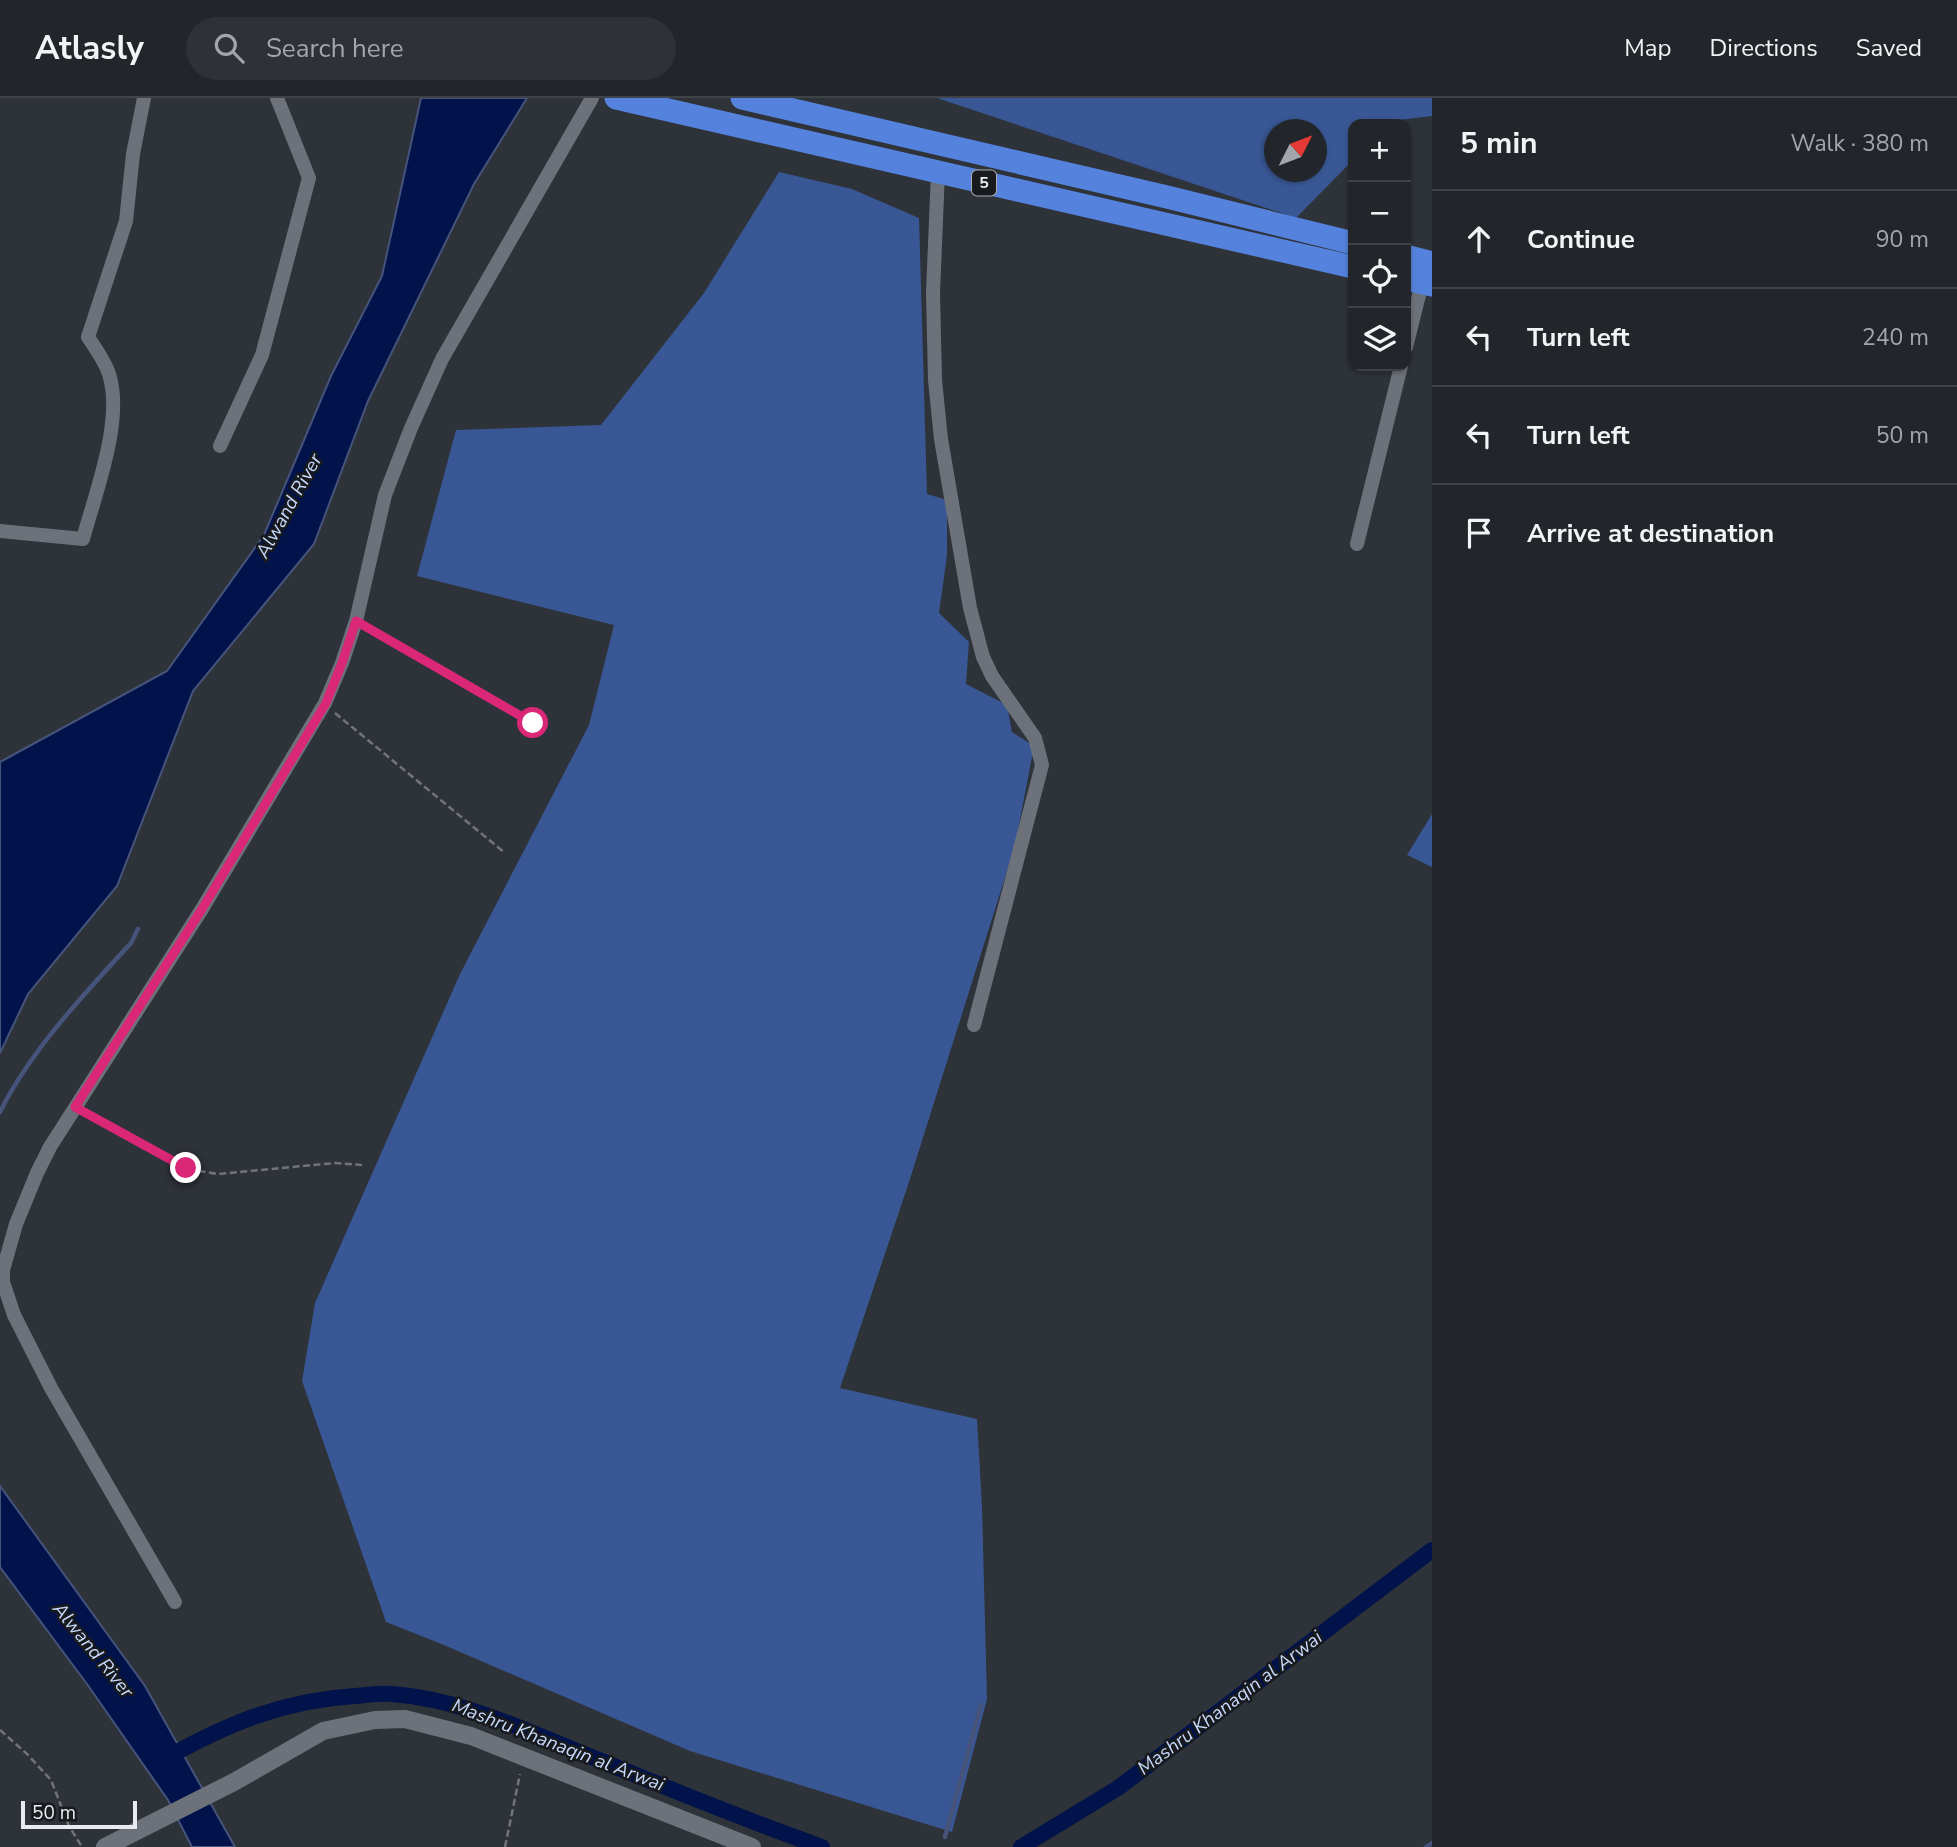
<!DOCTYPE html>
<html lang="en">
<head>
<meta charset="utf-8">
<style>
	:root { --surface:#22262b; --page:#2e3237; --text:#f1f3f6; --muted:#a2a5a9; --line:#3f4347 }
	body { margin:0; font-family:"Nunito Sans",sans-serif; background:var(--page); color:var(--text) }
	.controls { position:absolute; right:21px; top:21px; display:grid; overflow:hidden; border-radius:14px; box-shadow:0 2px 5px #0004 }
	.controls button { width:63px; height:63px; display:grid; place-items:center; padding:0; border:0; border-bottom:2px solid var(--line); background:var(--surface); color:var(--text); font:35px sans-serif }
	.compass { position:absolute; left:1264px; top:21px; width:63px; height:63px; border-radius:50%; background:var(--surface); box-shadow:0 2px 5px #0004; rotate:48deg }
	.scale { position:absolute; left:21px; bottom:18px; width:116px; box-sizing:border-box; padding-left:7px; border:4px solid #e8eaef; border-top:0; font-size:19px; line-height:24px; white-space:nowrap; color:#e8eaef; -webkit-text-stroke:5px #181a1d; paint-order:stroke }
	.stop { position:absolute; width:21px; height:21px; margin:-16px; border:5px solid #db2777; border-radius:50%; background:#fff }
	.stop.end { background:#db2777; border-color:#fff; box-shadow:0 2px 7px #0008 }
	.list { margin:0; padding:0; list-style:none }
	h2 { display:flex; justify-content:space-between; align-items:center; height:91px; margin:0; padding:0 28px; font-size:30px }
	h2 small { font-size:23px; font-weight:400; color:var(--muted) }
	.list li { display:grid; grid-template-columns:46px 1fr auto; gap:21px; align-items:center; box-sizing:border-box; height:98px; padding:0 28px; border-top:2px solid var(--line) }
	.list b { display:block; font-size:26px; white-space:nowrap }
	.list em { font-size:23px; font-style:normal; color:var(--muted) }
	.icon { flex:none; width:38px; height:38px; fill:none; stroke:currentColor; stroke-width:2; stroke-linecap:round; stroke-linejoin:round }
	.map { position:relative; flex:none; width:1432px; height:1749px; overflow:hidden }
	header { display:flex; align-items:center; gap:42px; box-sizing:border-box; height:98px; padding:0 35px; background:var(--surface); border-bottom:2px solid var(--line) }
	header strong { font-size:33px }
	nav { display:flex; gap:38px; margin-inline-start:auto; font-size:24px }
	.search { width:490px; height:63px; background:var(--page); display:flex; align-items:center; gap:18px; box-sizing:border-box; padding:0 24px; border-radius:38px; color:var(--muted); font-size:26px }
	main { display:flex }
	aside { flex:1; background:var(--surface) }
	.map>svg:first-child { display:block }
</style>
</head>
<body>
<header>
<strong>Atlasly</strong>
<div class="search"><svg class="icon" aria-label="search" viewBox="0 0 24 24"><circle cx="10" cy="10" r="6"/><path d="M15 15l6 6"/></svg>Search here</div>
<nav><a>Map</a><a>Directions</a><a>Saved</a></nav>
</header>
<main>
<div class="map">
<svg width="1432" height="1749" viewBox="0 0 1432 1749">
	<rect width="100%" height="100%" fill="#2e3239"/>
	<!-- forest -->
	<g fill="#395794" fill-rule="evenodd">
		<path d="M 937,0 L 1432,0 L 1432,18 L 1391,23 L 1388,26 L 1353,26 L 1353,62 L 1296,120 ZM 1274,32 L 1316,32 L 1316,74 L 1274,74 Z"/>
		<polygon points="779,74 852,91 919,120 927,396 947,402 947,457 939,515 969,544 966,586 1007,607 1012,634 1034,648 1015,748 909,1084 840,1290 977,1321 982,1408 987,1601 952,1734 690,1653 444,1547 386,1524 302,1283 315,1205 460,876 589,627 614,527 417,478 456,332 601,327 704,195"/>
		<polygon points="1432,716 1432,769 1407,757"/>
	</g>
	<!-- water -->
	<g fill="#01134a" stroke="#46547c" stroke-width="2">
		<polygon points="421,0 527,0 474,86 368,303 314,446 193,593 117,788 28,896 0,955 0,664 167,573 264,437 331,278 382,178"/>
		<polygon points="0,1388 145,1588 235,1749 192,1749 168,1702 87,1586 0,1469"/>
	</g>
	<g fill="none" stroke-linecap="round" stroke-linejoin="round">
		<!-- stream -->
		<g stroke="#46547c" stroke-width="4.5">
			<path d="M 0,1014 C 31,952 84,896 131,845 L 138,831"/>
			<polyline points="945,1739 981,1607"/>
			<polyline points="1426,1749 1432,1745"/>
		</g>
		<!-- canal -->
		<g stroke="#01134a" stroke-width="16">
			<path d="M 170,1658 C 229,1625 286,1602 355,1598 C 367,1597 380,1595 392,1596 C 460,1601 522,1631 584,1656 C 663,1688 742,1721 822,1749"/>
			<polyline points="1021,1749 1118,1690 1432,1452"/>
		</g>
		<!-- path -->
		<g stroke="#71747a" stroke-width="2.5" stroke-dasharray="7 3.5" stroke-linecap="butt">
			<polyline points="368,530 533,625"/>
			<polyline points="335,615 505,755"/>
			<polyline points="87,1016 186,1071 218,1076 335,1065 362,1067"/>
			<polyline points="0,1632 27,1656 51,1682 69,1728 82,1749"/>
			<polyline points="505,1749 520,1676"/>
		</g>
		<!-- minor -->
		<g stroke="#6d727a" stroke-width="14">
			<polyline points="938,74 933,195 935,282 941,341 970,510 983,559 992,578 1035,640 1042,667 974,927"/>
			<polyline points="1406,249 1422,185"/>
			<polyline points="220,348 262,257 309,80 277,0"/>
			<path d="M 0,433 L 83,441 C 95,396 124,322 109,276 C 105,263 95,250 88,239 L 126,123 L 133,56 L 144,0"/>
			<polyline points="1357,446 1401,268"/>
			<polyline points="175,1504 51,1290 14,1217 3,1184 3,1172 16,1126 37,1075 50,1049 202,811 325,605 342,565 356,523 385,397 411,330 442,261 592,0"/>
		</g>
		<!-- tertiary -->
		<polyline stroke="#6d727a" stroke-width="18" points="105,1749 234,1684 323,1633 375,1622 405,1621 471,1638 752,1749"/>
		<!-- trunk -->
		<g stroke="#5582dd" stroke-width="23">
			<polyline points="616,0 1353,169"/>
			<polyline points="742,0 1167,99 1353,145"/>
			<polyline points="1406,158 1432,165"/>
			<polyline points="1406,181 1432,187"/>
		</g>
	</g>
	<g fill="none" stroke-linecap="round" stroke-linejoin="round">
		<!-- route -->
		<polyline stroke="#db2777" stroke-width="9" points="186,1070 75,1009 202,811 326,605 342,565 356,523 533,625"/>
	</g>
	<g text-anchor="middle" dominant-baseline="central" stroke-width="5" stroke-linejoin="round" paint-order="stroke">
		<!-- shield labels -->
		<rect fill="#181a1d" stroke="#aaacb0" stroke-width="2" x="972" y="72.5" width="24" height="25" rx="5"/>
		<g font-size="16" font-weight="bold" fill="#e8eaef">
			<text x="984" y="85">5</text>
		</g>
		<!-- water labels -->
		<g font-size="19" font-style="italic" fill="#c7dafe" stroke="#181a1d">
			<text transform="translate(289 408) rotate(-61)">Alwand River</text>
			<text transform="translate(93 1552) rotate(51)">Alwand River</text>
			<text transform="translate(1230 1605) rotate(-37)">Mashru Khanaqin al Arwai</text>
			<text transform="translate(558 1647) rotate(21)">Mashru Khanaqin al Arwai</text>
		</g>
	</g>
</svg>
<div class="controls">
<button>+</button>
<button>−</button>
<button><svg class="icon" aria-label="locate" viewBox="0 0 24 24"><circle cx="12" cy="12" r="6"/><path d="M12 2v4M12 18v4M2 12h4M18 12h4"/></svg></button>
<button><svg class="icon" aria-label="layers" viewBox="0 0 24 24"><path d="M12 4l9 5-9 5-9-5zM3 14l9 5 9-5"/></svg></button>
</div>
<svg class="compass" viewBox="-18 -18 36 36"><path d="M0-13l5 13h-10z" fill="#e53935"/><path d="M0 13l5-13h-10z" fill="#a2a5a9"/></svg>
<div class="scale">50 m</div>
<div class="stop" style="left:533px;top:625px"></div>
<div class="stop end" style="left:186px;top:1070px"></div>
</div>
<aside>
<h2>5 min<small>Walk · 380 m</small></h2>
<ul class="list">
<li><svg class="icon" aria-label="ahead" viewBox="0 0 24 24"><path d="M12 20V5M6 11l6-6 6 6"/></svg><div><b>Continue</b></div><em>90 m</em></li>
<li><svg class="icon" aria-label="left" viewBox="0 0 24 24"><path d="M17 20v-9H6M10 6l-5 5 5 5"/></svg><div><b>Turn left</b></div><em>240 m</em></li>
<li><svg class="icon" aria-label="left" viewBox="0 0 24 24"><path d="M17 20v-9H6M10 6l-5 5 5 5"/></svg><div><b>Turn left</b></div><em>50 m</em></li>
<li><svg class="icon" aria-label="arrive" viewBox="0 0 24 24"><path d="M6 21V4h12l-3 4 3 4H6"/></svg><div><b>Arrive at destination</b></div></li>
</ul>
</aside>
</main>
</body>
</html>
